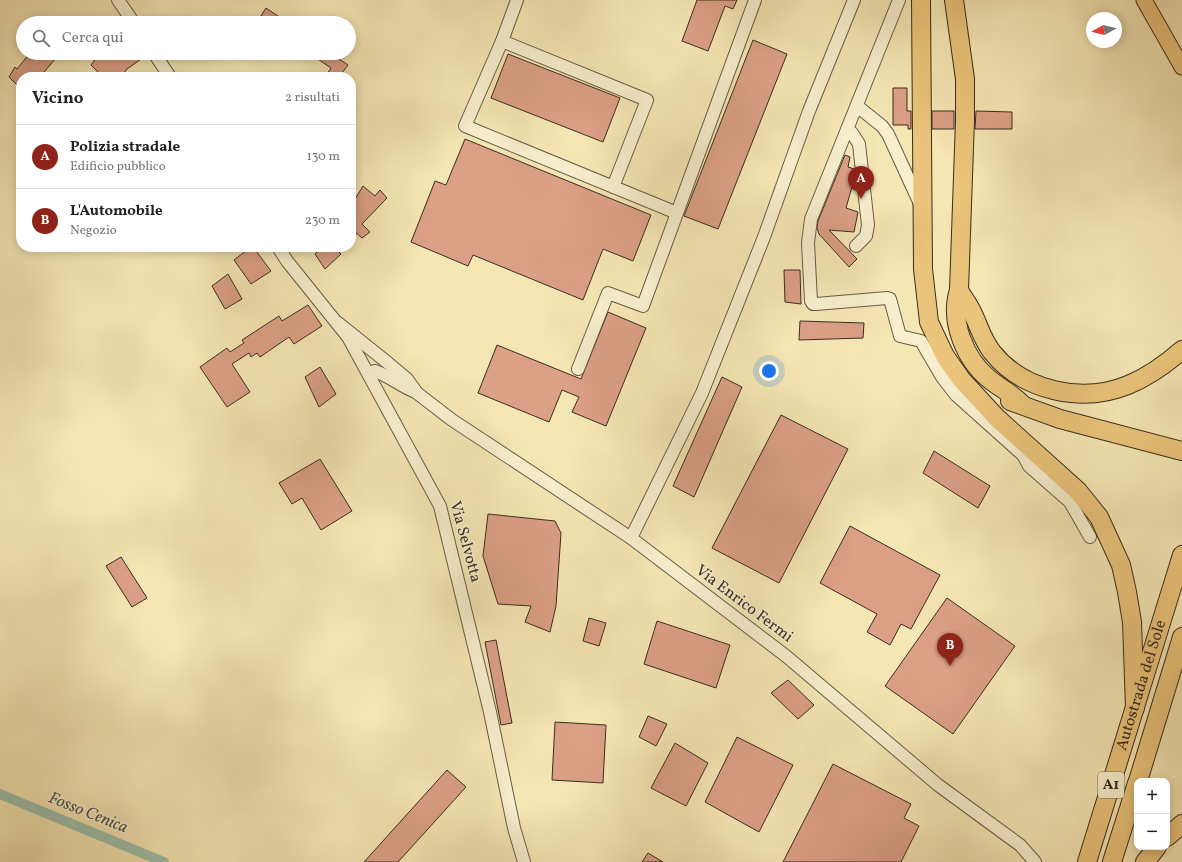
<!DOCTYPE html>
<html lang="it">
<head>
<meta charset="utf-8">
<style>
	:root { --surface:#fff; --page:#f2f2f2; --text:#222; --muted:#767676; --line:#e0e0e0; --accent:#8f2418 }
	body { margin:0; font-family:Vollkorn,serif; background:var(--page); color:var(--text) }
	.controls { position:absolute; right:12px; bottom:12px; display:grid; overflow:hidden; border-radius:8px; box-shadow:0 2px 10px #0003 }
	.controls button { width:36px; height:36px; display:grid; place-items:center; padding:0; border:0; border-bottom:1px solid var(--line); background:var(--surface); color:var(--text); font:20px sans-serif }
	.compass { position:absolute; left:1086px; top:12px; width:36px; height:36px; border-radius:50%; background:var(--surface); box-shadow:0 2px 10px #0003; rotate:262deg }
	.you { position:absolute; left:769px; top:371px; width:14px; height:14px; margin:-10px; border:3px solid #fff; border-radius:50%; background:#1a73e8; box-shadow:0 0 0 6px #1a73e833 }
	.badge { display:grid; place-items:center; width:26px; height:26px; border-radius:50%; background:var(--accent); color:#fff; font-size:13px; font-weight:700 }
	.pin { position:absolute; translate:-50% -33px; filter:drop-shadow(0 1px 2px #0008) }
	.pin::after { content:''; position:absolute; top:21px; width:14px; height:12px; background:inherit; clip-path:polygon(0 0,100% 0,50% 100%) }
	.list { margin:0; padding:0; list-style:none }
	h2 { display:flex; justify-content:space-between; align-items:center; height:52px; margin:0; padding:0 16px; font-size:17px }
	h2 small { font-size:13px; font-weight:400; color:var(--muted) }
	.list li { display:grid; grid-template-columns:26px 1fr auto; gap:12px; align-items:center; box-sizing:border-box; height:64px; padding:0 16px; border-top:1px solid var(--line) }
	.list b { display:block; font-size:15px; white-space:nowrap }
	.list p { margin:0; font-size:13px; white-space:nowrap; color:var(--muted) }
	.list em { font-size:13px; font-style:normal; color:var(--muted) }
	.icon { flex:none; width:22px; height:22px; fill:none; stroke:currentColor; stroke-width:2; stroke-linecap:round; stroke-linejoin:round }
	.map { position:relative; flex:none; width:1182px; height:862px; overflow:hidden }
	.search { position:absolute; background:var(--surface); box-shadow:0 2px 10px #0003; left:16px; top:16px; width:340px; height:44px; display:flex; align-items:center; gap:10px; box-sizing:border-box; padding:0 14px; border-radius:22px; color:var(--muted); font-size:15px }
	.panel { position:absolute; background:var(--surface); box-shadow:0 2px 10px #0003; left:16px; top:72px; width:340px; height:180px; border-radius:16px }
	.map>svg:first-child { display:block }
</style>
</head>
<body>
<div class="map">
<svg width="1182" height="862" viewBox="0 0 1182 862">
	<rect width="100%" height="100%" fill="#f5e7b4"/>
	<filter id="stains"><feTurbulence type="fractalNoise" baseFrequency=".005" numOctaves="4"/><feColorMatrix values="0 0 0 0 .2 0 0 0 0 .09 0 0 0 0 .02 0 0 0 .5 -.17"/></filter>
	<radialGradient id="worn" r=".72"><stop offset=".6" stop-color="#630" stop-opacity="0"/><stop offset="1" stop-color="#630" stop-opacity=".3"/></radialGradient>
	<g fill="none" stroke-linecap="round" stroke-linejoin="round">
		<!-- canal -->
		<polyline stroke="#9cc0ac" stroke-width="10" points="0,794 164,862"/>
	</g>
	<!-- building -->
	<g fill="#dca087" stroke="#382d21">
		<polygon points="697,0 737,0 733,9 725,6 708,51 682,41"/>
		<polygon points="266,8 288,23 265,23 259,19"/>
		<polygon points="753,40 787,54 718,229 684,216"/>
		<polygon points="30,53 60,53 40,77 21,77 21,89 9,77 15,67 17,69"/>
		<polygon points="100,53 137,53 141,59 127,69 121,77 103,77 91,65"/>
		<polygon points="309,53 330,53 348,65 339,77 325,77 331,68"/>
		<polygon points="508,54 620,98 603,142 491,98"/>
		<polygon points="893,88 907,88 907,111 911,111 911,129 908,129 908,125 893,125"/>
		<rect x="932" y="111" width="22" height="18"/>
		<polygon points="976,111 1012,112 1012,129 975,129"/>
		<polygon points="465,139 651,215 633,261 603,249 583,300 473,255 468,266 411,242 435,181 446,185"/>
		<polygon points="845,155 850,157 848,167 854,169 855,176 846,208 858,212 854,232 829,230 857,259 849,267 819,234 817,228 818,221"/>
		<polygon points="363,186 375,196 380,190 387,198 362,224 370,232 362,238 351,228 351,206"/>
		<polygon points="251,247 253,247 271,271 251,284 234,260"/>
		<polygon points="322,247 334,247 341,254 325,269 315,254"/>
		<polygon points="784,270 800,270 801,304 785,302"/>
		<polygon points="228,274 242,299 225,309 212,286"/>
		<polygon points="308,305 322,326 294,344 289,337 260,357 257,353 251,357 249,353 232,364 250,392 227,407 200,367 227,348 230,352 244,343 242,340 279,316 282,321"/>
		<polygon points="608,312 646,328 606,426 572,412 579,397 562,390 549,422 478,393 497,345 581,379"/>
		<polygon points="800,321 864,323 863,338 799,340"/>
		<polygon points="320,367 336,394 319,407 305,377"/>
		<polygon points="722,377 742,387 694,497 673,486"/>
		<polygon points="781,415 848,449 779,583 712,548"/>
		<polygon points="934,451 990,486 978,508 923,473"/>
		<polygon points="320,459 352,511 321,530 302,498 292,504 279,483"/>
		<polygon points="488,514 555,521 561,533 556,606 550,632 525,622 531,606 498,604 483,556"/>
		<polygon points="850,526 940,575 911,629 901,624 890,645 867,632 877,614 820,583"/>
		<polygon points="121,557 147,598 132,607 106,566"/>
		<polygon points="947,598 1015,646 953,734 885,686"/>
		<polygon points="589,618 606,623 599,646 583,641"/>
		<polygon points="657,621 730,645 716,688 644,664"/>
		<polygon points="496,640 512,723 501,725 485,642"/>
		<polygon points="788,680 814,705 798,719 771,693"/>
		<polygon points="648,716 667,724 656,746 639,737"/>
		<polygon points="555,722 606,725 603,783 552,780"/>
		<polygon points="737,737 793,765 759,832 705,802"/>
		<polygon points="675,743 708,763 686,806 651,788"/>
		<polygon points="833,764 911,804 904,818 919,826 901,862 783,862"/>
		<polygon points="447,770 466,787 398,862 364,862"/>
		<polygon points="648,853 663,862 642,862"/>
	</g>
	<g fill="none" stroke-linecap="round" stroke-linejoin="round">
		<!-- minor casing -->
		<g stroke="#675c46" stroke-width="14">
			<g id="minor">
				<polyline points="118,0 134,23"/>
				<polyline points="899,0 811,219 808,243 811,301 813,304 816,304 887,298 890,299 900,336 921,341 942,377 956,395 1023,455 1029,466 1070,502 1090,537"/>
				<polyline points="502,41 517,0"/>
				<polyline points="154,53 170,77"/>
				<polyline points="857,106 882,126 888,134 921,206"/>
				<polyline points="847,130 852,133 859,144 868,225 866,236 856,246"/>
				<polyline points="613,187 647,100 502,41 465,126 677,213"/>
				<polyline points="278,247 287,261 348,337 440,506 490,712 514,828 524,862"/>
				<polyline points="338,323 388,363 407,379 417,393 452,420 631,538 786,656 938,785 1020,845 1035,862"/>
				<polyline points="578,369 608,293 643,306 755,0"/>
				<path d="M 369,373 L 375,371 C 390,376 401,387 416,392"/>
				<polyline points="631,538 702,393 764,237 809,111 854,0"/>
			</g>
		</g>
		<!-- major casing -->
		<g stroke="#382d21" stroke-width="17">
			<polyline id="major" points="1144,0 1182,67"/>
		</g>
		<!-- highway casing -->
		<g stroke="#382d21" stroke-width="20">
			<g id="highway">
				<polyline points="921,0 923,269 929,322 945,356 961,379 997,418 1078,491 1099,517 1121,565 1127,592 1132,622 1135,708"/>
				<path d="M 954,0 L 965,79 L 965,120 L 959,290 C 949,321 965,359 989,379 C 1000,388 1011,393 1021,403"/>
				<path d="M 959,290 C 962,296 967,302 970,308 C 979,324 980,336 992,352 C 1023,391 1082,404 1128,385 C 1148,377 1166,364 1182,350"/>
				<polyline points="1010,401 1060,419 1182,451"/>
				<polyline points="1138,781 1182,637"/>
				<polyline points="1167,837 1182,824"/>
				<path id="s1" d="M 1087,862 L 1182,555"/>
				<polyline points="1112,862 1137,783"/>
				<polyline points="1145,862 1157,847"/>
			</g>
		</g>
		<!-- minor -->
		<use href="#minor" stroke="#f8efce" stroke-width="12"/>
		<!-- major -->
		<use href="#major" stroke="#eac47a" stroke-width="15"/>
		<!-- highway -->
		<use href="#highway" stroke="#eac47a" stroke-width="18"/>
	</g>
	<g text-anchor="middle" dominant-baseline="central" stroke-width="3" stroke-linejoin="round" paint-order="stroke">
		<!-- shield labels -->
		<rect fill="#f8efce" stroke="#726755" stroke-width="1" x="1098" y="772" width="26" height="26" rx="3"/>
		<g font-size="15" font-weight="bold" fill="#382d21">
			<text x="1111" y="785">A1</text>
		</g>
		<!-- street labels -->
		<g font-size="16" fill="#382d21" stroke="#f8efce">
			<text transform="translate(465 542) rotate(75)">Via Selvotta</text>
			<text transform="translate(744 604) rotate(37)">Via Enrico Fermi</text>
			<text stroke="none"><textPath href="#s1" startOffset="185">Autostrada del Sole</textPath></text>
		</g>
		<!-- water labels -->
		<g font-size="17" font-style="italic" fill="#515244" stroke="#f8efce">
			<text transform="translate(88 813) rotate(22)">Fosso Cenica</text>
		</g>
	</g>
	<rect width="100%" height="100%" filter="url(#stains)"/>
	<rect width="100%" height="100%" fill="url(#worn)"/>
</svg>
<div class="controls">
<button>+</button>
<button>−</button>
</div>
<svg class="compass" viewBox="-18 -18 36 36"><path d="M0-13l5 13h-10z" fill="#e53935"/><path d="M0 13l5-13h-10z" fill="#767676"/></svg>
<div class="you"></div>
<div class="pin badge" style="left:861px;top:199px">A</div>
<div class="pin badge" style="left:950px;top:666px">B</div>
<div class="search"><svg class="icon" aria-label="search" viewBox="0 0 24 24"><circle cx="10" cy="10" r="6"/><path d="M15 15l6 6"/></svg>Cerca qui</div>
<section class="panel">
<h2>Vicino<small>2 risultati</small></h2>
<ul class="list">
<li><span class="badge">A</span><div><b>Polizia stradale</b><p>Edificio pubblico</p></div><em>130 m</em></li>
<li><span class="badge">B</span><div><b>L'Automobile</b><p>Negozio</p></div><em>230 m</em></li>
</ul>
</section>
</div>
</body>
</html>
